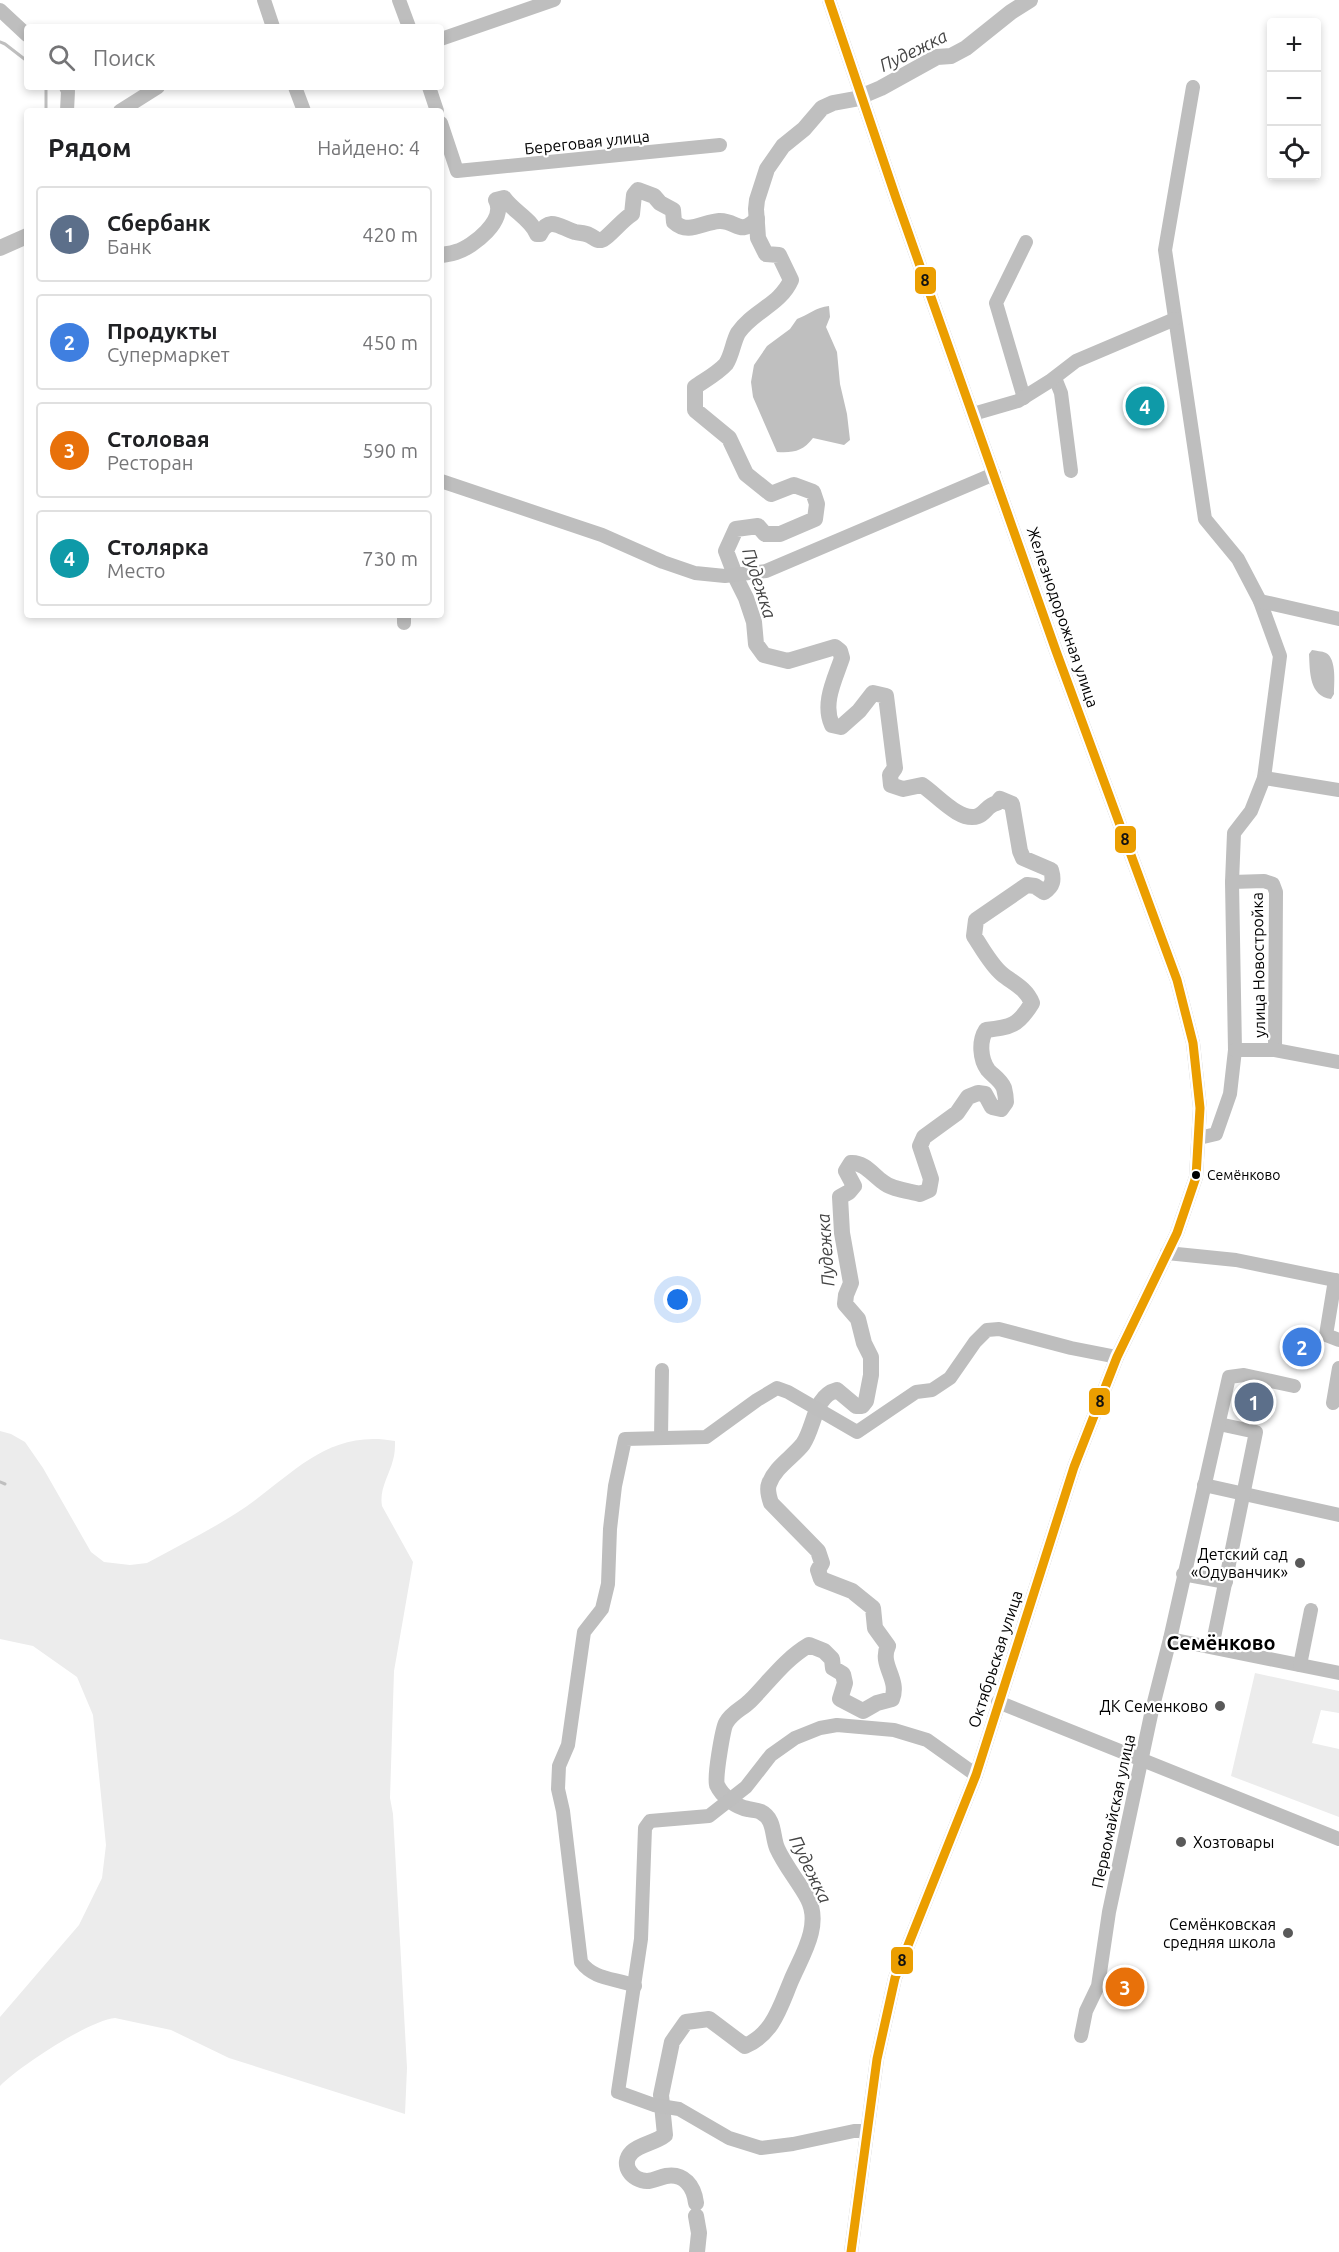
<!DOCTYPE html>
<html lang="ru">
<head>
<meta charset="utf-8">
<style>
	:root { --surface:#fff; --page:#f6f6f6; --text:#202124; --muted:#757577; --line:#e0e0e0; --accent:#ea580c }
	body { margin:0; font-family:Ubuntu,sans-serif; background:var(--page); color:var(--text) }
	.controls { position:absolute; right:18px; top:18px; display:grid; overflow:hidden; border-radius:6px; box-shadow:0 3px 9px #0003 }
	.controls button { width:54px; height:54px; display:grid; place-items:center; padding:0; border:0; border-bottom:2px solid var(--line); background:var(--surface); color:var(--text); font:30px sans-serif }
	.you { position:absolute; left:678px; top:1300px; width:21px; height:21px; margin:-15px; border:4px solid #fff; border-radius:50%; background:#1a73e8; box-shadow:0 0 0 9px #1a73e833 }
	.badge { display:grid; place-items:center; width:39px; height:39px; border-radius:50%; background:var(--accent); color:#fff; font-size:20px; font-weight:700 }
	.pin { position:absolute; translate:-50% -50%; border:3px solid #fff; box-shadow:0 2px 6px #0006 }
	.list { margin:0; padding:0; list-style:none }
	h2 { display:flex; justify-content:space-between; align-items:center; height:78px; margin:0; padding:0 24px; font-size:26px }
	h2 small { font-size:20px; font-weight:400; color:var(--muted) }
	.list li { display:grid; grid-template-columns:39px 1fr auto; gap:18px; align-items:center; box-sizing:border-box; height:96px; margin:0 12px 12px; padding:0 12px; border:2px solid var(--line); border-radius:6px }
	.list b { display:block; font-size:22px; white-space:nowrap }
	.list p { margin:0; font-size:20px; white-space:nowrap; color:var(--muted) }
	.list em { font-size:20px; font-style:normal; color:var(--muted) }
	.icon { flex:none; width:33px; height:33px; fill:none; stroke:currentColor; stroke-width:2; stroke-linecap:round; stroke-linejoin:round }
	.map { position:relative; flex:none; width:1339px; height:2252px; overflow:hidden }
	.search { position:absolute; background:var(--surface); box-shadow:0 3px 9px #0003; left:24px; top:24px; width:420px; height:66px; display:flex; align-items:center; gap:15px; box-sizing:border-box; padding:0 21px; border-radius:6px; color:var(--muted); font-size:22px }
	.panel { position:absolute; background:var(--surface); box-shadow:0 3px 9px #0003; left:24px; top:108px; width:420px; height:510px; border-radius:6px }
	.map>svg:first-child { display:block }
</style>
</head>
<body>
<div class="map">
<svg width="1339" height="2252" viewBox="0 0 1339 2252">
	<rect width="100%" height="100%" fill="#fff"/>
	<!-- green -->
	<g fill="#ececec">
		<path d="M 0,1431 L 11,1434 L 25,1442 L 43,1468 L 91,1552 L 104,1562 L 130,1565 L 147,1563 C 176,1547 207,1532 235,1514 C 289,1480 324,1428 395,1441 C 395,1447 395,1454 393,1460 C 389,1476 379,1489 382,1506 L 413,1562 L 394,1671 L 390,1798 L 393,1814 L 407,2068 L 405,2114 L 229,2058 L 171,2030 L 115,2018 C 90,2020 18,2067 0,2086 L 0,2017 L 79,1925 L 102,1878 L 106,1845 L 93,1715 L 77,1677 L 33,1646 L 0,1639 Z"/>
		<polygon points="1255,1673 1339,1691 1339,1713 1321,1710 1312,1743 1339,1749 1339,1817 1231,1776"/>
	</g>
	<!-- water -->
	<g fill="#bfbfbf">
		<path d="M 829,306 L 830,317 L 826,327 L 837,352 L 840,384 L 847,414 L 850,440 L 844,445 L 813,438 C 803,451 794,453 777,452 L 753,397 L 751,382 L 754,365 L 767,346 L 790,329 L 797,319 C 808,315 816,307 829,306 Z"/>
		<path d="M 1312,650 C 1316,651 1322,651 1326,653 C 1337,659 1334,684 1334,694 L 1331,699 C 1309,696 1310,672 1309,654 Z"/>
	</g>
	<g fill="none" stroke-linecap="round" stroke-linejoin="round">
		<!-- stream -->
		<g stroke="#bfbfbf" stroke-width="3">
			<polyline points="0,42 5,44 27,61"/>
			<polyline points="46,87 46,111"/>
			<polyline points="0,1482 5,1484"/>
		</g>
		<!-- river -->
		<g stroke="#bfbfbf" stroke-width="16">
			<polyline points="0,248 27,236"/>
			<path d="M 441,255 C 446,254 451,254 456,252 C 473,247 507,220 496,200 L 504,198 C 513,211 531,219 537,234 L 540,234 C 549,215 561,228 575,232 C 580,233 585,233 589,235 C 594,237 596,241 601,240 C 607,239 623,219 632,214 L 634,195 L 638,190 L 654,196 L 660,203 L 673,210 L 674,222 C 688,235 703,222 719,221 C 737,220 739,237 757,219"/>
			<path d="M 696,2203 C 694,2186 684,2173 666,2176 C 660,2177 653,2181 647,2181 C 633,2181 619,2165 632,2152 C 640,2144 655,2143 665,2135 L 661,2095 L 672,2042 L 686,2022 L 709,2019 L 745,2046 C 773,2034 780,2007 791,1981 C 801,1957 822,1926 808,1899 C 799,1882 785,1866 777,1848 C 772,1836 775,1819 761,1812 C 758,1810 752,1810 748,1809 C 736,1807 722,1796 717,1785 C 714,1780 723,1728 726,1723 C 732,1712 742,1709 750,1701 C 769,1682 785,1659 809,1645 L 824,1651 L 832,1659 L 833,1668 L 843,1674 L 845,1683 L 840,1699 L 863,1711 L 877,1703 L 892,1699 C 900,1679 879,1665 888,1646 L 875,1628 L 873,1608 L 852,1591 L 821,1579 L 818,1570 L 822,1563 L 818,1551 L 771,1503 C 769,1497 767,1489 769,1484 C 775,1467 793,1457 803,1444 C 815,1426 814,1396 837,1390 L 856,1406 L 862,1406 L 866,1401 L 871,1375 L 871,1357 L 864,1343 L 858,1319 L 845,1304 L 846,1295 L 851,1283 L 842,1233 L 840,1197 L 849,1192 L 854,1186 L 846,1171 L 851,1163 C 864,1162 873,1175 883,1182 C 891,1189 909,1191 920,1194 L 929,1190 L 931,1179 L 920,1146 L 924,1137 L 957,1113 L 968,1097 L 978,1093 L 985,1094 L 992,1107 L 1001,1109 L 1006,1102 C 1006,1097 1005,1092 1004,1088 C 1000,1079 993,1076 988,1070 C 980,1059 979,1041 986,1030 C 1011,1027 1018,1026 1032,1003 C 1026,988 1013,983 1002,974 C 991,965 982,948 974,936 L 976,920 L 1027,885 L 1035,886 L 1044,892 C 1053,886 1054,880 1051,870 L 1023,858 L 1020,851 L 1012,804 L 1000,799 L 997,803 C 987,805 986,813 978,816 C 960,823 936,794 922,785 L 903,789 L 891,785 L 890,775 L 895,768 L 886,696 L 873,693 L 859,711 L 841,727 L 832,725 C 822,703 835,679 842,658 L 840,651 L 835,647 L 788,661 L 764,655 L 756,644 L 754,622 L 746,598 L 737,580 L 726,551 L 736,529 L 758,526 L 765,534 L 780,534 L 815,519 L 817,504 L 813,492 L 794,485 L 771,494 L 746,474 L 729,438 L 695,410 L 695,387 C 705,380 718,373 726,364 C 732,355 733,342 738,333 C 753,311 780,305 791,280 L 779,255 L 766,254 L 758,238 L 756,209 L 757,200 L 767,169 L 783,146 L 804,129 L 822,108 L 833,103 L 855,99 L 881,88 L 937,57 L 951,56 L 966,48 L 1011,12 L 1030,0"/>
			<polyline points="696,2216 699,2233 697,2252"/>
		</g>
		<!-- minor -->
		<g stroke="#bebebe" stroke-width="14">
			<polyline points="264,0 273,27"/>
			<polyline points="399,0 409,27"/>
			<polyline points="829,0 896,198 1056,651 1177,980 1193,1043 1200,1108 1196,1177 1177,1233 1117,1357 1074,1467 976,1775 895,1978 877,2059 851,2252"/>
			<polyline points="0,10 27,35"/>
			<polyline points="441,39 554,0"/>
			<polyline points="66,87 68,91 67,111"/>
			<polyline points="295,87 304,111"/>
			<polyline points="429,87 437,111"/>
			<polyline points="1193,87 1165,250 1205,519 1238,559 1260,601 1280,656 1264,778 1251,811 1234,833 1232,882 1235,1050 1230,1094 1216,1134 1199,1138"/>
			<polyline points="120,111 158,87"/>
			<polyline points="441,123 457,171 720,145"/>
			<polyline points="1055,378 1061,393 1071,471"/>
			<polyline points="1024,398 996,303 1026,242"/>
			<polyline points="973,414 1018,401 1050,381 1076,361 1175,319"/>
			<polyline points="441,481 602,535 663,562 695,573 725,576 766,571 994,474"/>
			<polyline points="1260,601 1339,619"/>
			<polyline points="404,623 404,615"/>
			<polyline points="1264,778 1339,790"/>
			<polyline points="1232,882 1264,881 1273,884 1276,892 1275,1050"/>
			<polyline points="1235,1050 1275,1050 1339,1062"/>
			<polyline points="1167,1253 1236,1260 1339,1281"/>
			<polyline points="1335,1280 1326,1335 1339,1340"/>
			<polyline points="1333,1403 1339,1368"/>
			<polyline points="661,1438 662,1370"/>
			<polyline points="1204,1485 1339,1515"/>
			<polyline points="1183,1574 1226,1582"/>
			<polyline points="1170,1639 1339,1673"/>
			<polyline points="1212,1647 1256,1432 1219,1424"/>
			<polyline points="1300,1665 1311,1610"/>
			<polyline points="998,1702 1339,1839"/>
			<path d="M 635,1986 C 616,1978 594,1980 581,1962 L 563,1811 L 558,1789 L 559,1766 L 568,1745 L 584,1632 L 602,1609 L 608,1584 L 610,1529 L 615,1486 L 625,1439 L 706,1437 L 757,1400 L 777,1388 L 788,1392 L 857,1432 L 916,1392 L 932,1390 L 950,1378 L 975,1342 L 987,1330 L 999,1329 L 1071,1348 L 1117,1357"/>
			<polyline points="1081,2036 1086,2011 1098,1986 1109,1912 1152,1710 1170,1639 1229,1377 1244,1375 1294,1386"/>
			<polyline points="866,2131 854,2131 793,2144 761,2148 729,2138 679,2109 654,2105 618,2092 641,1939 645,1828 650,1821 709,1816 746,1787 771,1755 795,1738 820,1728 837,1725 894,1730 927,1740 976,1775"/>
		</g>
		<!-- bus-1 casing -->
		<g stroke="#fff" stroke-width="14">
			<polyline id="bus-1" points="829,0 896,198 1056,651 1177,980 1193,1043 1200,1108 1196,1177 1177,1233 1117,1357 1074,1467 976,1775 895,1978 877,2059 851,2252"/>
		</g>
		<!-- bus-1 -->
		<use href="#bus-1" stroke="#eb9e00" stroke-width="9"/>
	</g>
	<!-- markers -->
	<circle fill="#000" stroke="#fff" stroke-width="2" cx="1196" cy="1175" r="5"/>
	<g fill="#595959" stroke="#fff" stroke-width="2">
		<circle cx="1300" cy="1563" r="6"/>
		<circle cx="1220" cy="1706" r="6"/>
		<circle cx="1181" cy="1842" r="6"/>
		<circle cx="1288" cy="1933" r="6"/>
	</g>
	<g text-anchor="middle" dominant-baseline="central" stroke-width="4.5" stroke-linejoin="round" paint-order="stroke">
		<!-- bus labels -->
		<g font-size="14" fill="#000" stroke="#fff" text-anchor="start">
			<text x="1207" y="1175">Семёнково</text>
		</g>
		<!-- street labels -->
		<g font-size="16" fill="#000" stroke="#fff">
			<text transform="translate(587 142) rotate(-6)">Береговая улица</text>
			<text transform="translate(1063 617) rotate(71)">Железнодорожная улица</text>
			<text transform="translate(1258 965) rotate(-91)">улица Новостройка</text>
			<text transform="translate(995 1659) rotate(-72)">Октябрьская улица</text>
			<text transform="translate(1113 1811) rotate(-78)">Первомайская улица</text>
		</g>
		<!-- poi labels -->
		<g font-size="16" fill="#000" stroke="#fff" text-anchor="end">
			<text x="1288" y="1554">Детский сад<tspan x="1288" dy="18">«Одуванчик»</tspan></text>
			<text x="1208" y="1706">ДК Семенково</text>
			<text x="1193" y="1842" text-anchor="start">Хозтовары</text>
			<text x="1276" y="1924">Семёнковская<tspan x="1276" dy="18">средняя школа</tspan></text>
		</g>
		<!-- water labels -->
		<g font-size="18" font-style="italic" fill="#444" stroke="#fff">
			<text transform="translate(913 50) rotate(-26)">Пудежка</text>
			<text transform="translate(760 583) rotate(72)">Пудежка</text>
			<text transform="translate(825 1250) rotate(-94)">Пудежка</text>
			<text transform="translate(811 1869) rotate(64)">Пудежка</text>
		</g>
		<!-- quarter labels -->
		<g font-size="20" font-weight="bold" fill="#000" stroke="#fff">
			<text x="1221" y="1642">Семёнково</text>
		</g>
	</g>
	<g stroke="#fff" stroke-width="2">
		<rect x="914" y="266" width="23" height="29" rx="6" fill="#eb9e00"/>
		<rect x="1114" y="825" width="23" height="29" rx="6" fill="#eb9e00"/>
		<rect x="1088" y="1387" width="23" height="29" rx="6" fill="#eb9e00"/>
		<rect x="890" y="1946" width="24" height="29" rx="6" fill="#eb9e00"/>
	</g>
	<g font-size="16" text-anchor="middle" font-weight="bold" fill="#111">
		<text x="925" y="286">8</text>
		<text x="1125" y="845">8</text>
		<text x="1100" y="1407">8</text>
		<text x="902" y="1966">8</text>
	</g>
</svg>
<div class="controls">
<button>+</button>
<button>−</button>
<button><svg class="icon" aria-label="locate" viewBox="0 0 24 24"><circle cx="12" cy="12" r="6"/><path d="M12 2v4M12 18v4M2 12h4M18 12h4"/></svg></button>
</div>
<div class="you"></div>
<div class="pin badge" style="left:1254px;top:1402px;background:#5c6f8a">1</div>
<div class="pin badge" style="left:1302px;top:1347px;background:#3f7fe0">2</div>
<div class="pin badge" style="left:1125px;top:1987px;background:#e8710a">3</div>
<div class="pin badge" style="left:1145px;top:406px;background:#0f9aa8">4</div>
<div class="search"><svg class="icon" aria-label="search" viewBox="0 0 24 24"><circle cx="10" cy="10" r="6"/><path d="M15 15l6 6"/></svg>Поиск</div>
<section class="panel">
<h2>Рядом<small>Найдено: 4</small></h2>
<ul class="list">
<li><span class="badge" style="background:#5c6f8a">1</span><div><b>Сбербанк</b><p>Банк</p></div><em>420 m</em></li>
<li><span class="badge" style="background:#3f7fe0">2</span><div><b>Продукты</b><p>Супермаркет</p></div><em>450 m</em></li>
<li><span class="badge" style="background:#e8710a">3</span><div><b>Столовая</b><p>Ресторан</p></div><em>590 m</em></li>
<li><span class="badge" style="background:#0f9aa8">4</span><div><b>Столярка</b><p>Место</p></div><em>730 m</em></li>
</ul>
</section>
</div>
</body>
</html>
